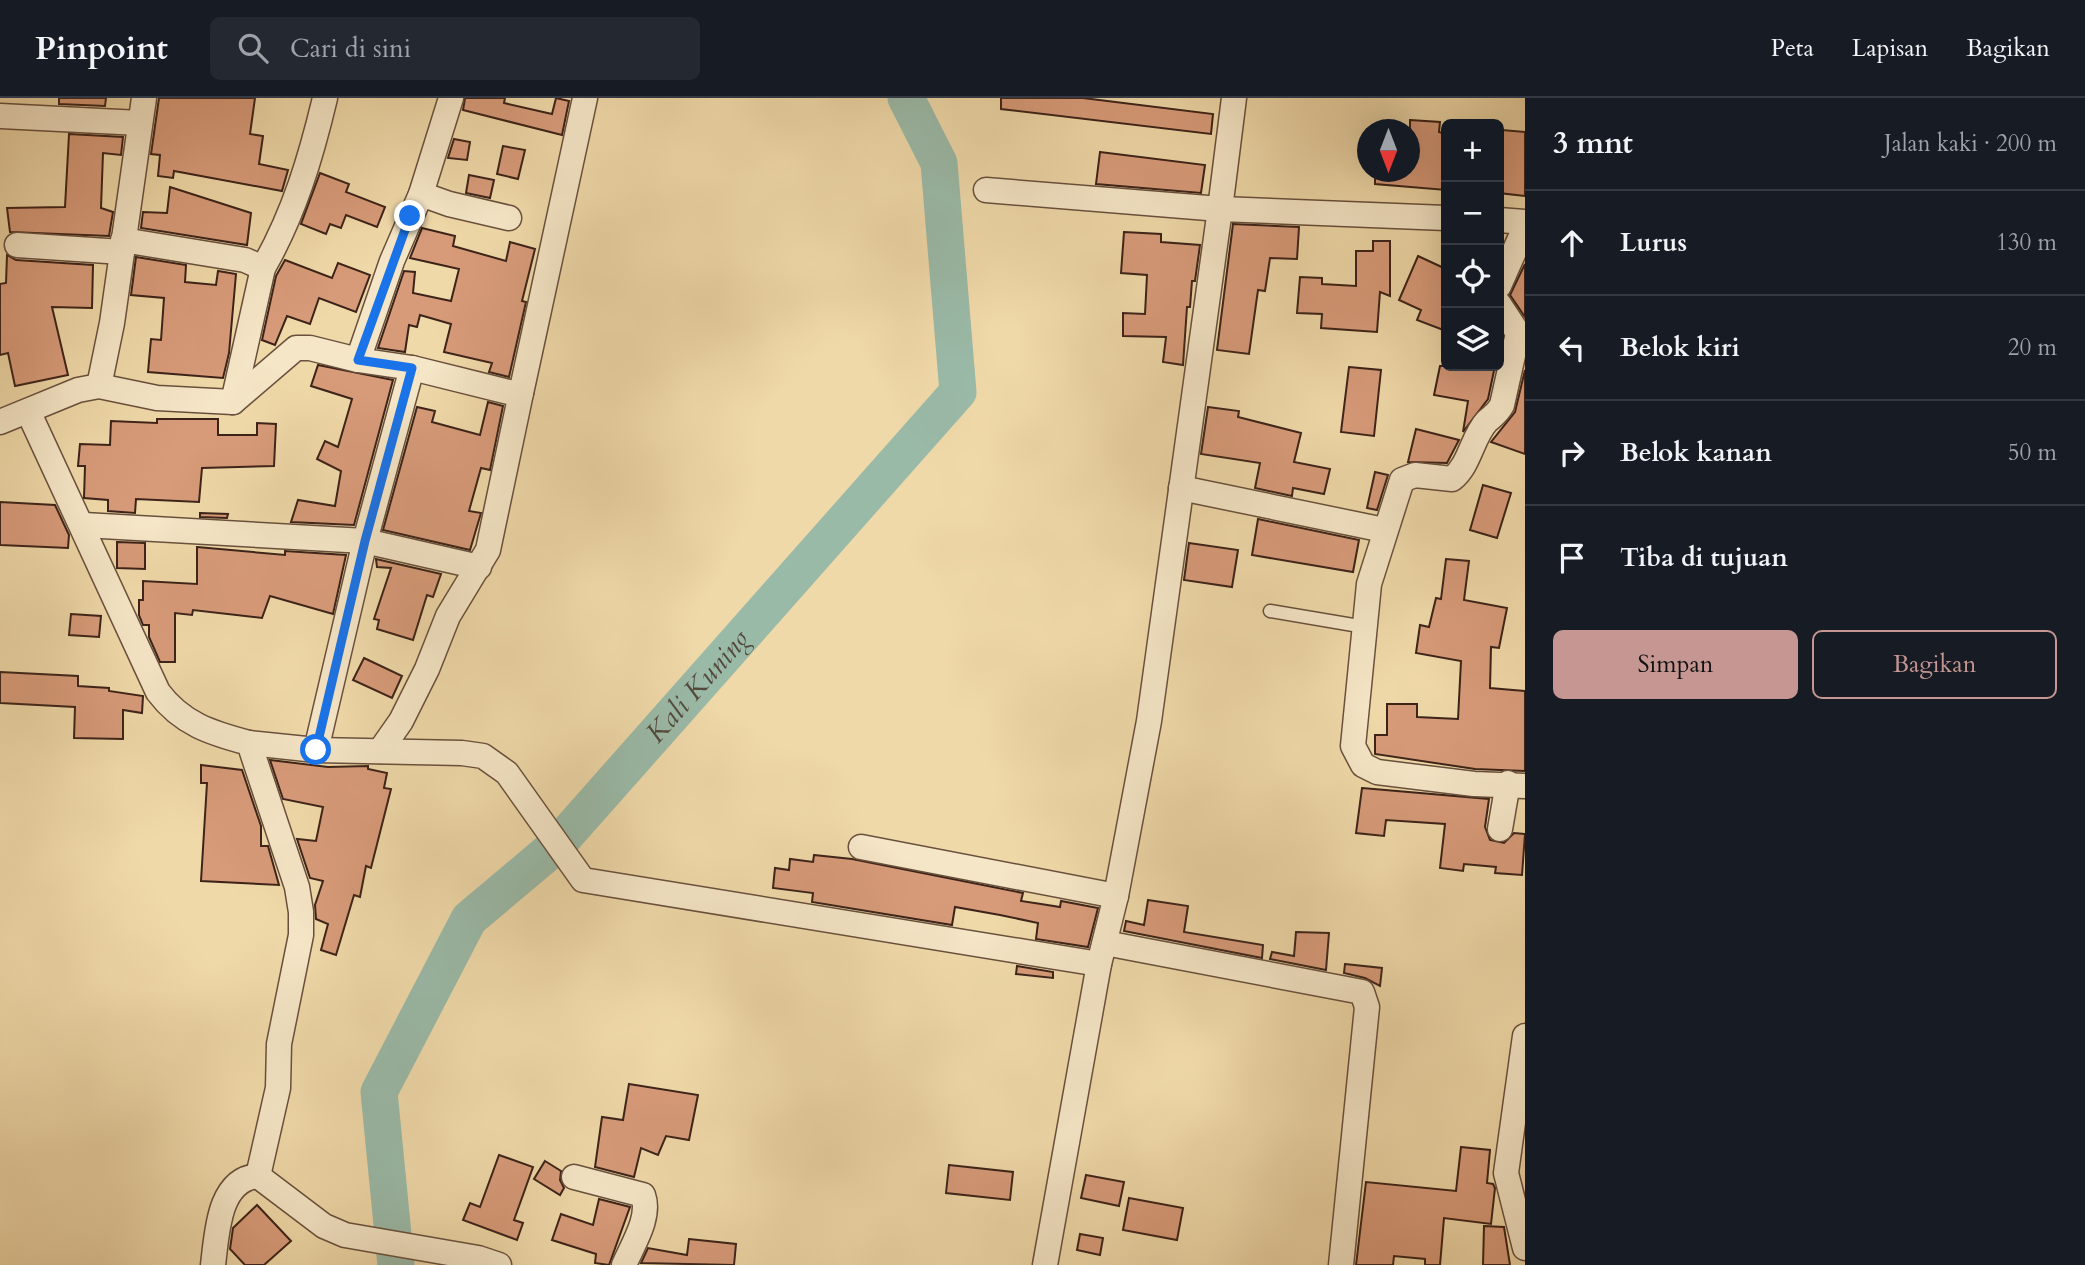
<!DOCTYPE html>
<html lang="id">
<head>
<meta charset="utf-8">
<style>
	:root { --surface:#171b24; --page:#242831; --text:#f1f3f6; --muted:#9ea1a6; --line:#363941; --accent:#c59692 }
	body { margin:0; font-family:Cardo,serif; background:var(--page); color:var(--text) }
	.controls { position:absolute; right:21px; top:21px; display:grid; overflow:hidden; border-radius:10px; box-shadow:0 7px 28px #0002 }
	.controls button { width:63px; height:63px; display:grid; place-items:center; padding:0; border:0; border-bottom:2px solid var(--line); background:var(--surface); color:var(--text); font:35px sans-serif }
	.compass { position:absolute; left:1357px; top:21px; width:63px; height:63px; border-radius:50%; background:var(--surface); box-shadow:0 7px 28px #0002; rotate:180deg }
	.stop { position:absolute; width:21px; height:21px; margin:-16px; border:5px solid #1a73e8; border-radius:50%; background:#fff }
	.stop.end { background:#1a73e8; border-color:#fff; box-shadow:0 2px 7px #0008 }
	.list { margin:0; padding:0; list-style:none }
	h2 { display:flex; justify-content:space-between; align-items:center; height:91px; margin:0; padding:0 28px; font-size:30px }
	h2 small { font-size:23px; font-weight:400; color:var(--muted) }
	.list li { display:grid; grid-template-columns:46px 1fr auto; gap:21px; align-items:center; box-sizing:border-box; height:105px; padding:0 28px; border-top:2px solid var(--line) }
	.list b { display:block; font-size:26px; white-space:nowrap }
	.list em { font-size:23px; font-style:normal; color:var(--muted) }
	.actions { display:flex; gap:14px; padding:21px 28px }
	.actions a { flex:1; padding:16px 0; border:2px solid var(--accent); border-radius:10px; text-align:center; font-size:24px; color:var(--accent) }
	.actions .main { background:var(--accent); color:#111 }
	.icon { flex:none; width:38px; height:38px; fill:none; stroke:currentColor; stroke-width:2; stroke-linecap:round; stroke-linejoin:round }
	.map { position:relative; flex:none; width:1525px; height:1167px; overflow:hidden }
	header { display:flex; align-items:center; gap:42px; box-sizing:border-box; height:98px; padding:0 35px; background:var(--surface); border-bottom:2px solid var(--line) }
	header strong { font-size:33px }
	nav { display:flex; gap:38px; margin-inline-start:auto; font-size:24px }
	.search { width:490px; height:63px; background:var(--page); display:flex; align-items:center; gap:18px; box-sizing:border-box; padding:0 24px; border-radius:10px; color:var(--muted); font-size:26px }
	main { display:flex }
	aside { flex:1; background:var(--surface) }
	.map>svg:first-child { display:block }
</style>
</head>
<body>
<header>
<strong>Pinpoint</strong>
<div class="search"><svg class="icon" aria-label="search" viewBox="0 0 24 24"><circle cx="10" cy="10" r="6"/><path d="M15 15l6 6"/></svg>Cari di sini</div>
<nav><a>Peta</a><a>Lapisan</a><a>Bagikan</a></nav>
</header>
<main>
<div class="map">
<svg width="1525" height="1167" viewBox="0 0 1525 1167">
	<rect width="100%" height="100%" fill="#f0d9a9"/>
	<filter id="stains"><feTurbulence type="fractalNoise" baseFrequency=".00286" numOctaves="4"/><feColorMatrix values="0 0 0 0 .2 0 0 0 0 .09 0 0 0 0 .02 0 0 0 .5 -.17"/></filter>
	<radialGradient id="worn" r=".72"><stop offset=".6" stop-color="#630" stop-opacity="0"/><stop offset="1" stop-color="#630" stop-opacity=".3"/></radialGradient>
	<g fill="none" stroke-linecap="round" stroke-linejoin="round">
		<!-- river -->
		<path stroke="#9abaa8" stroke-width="37" id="s1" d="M 396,1167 L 379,994 L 469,821 L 558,746 L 958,294 L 939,65 L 906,0"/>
	</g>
	<!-- building -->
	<g fill="#d89b7a" stroke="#3c2319" stroke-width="2">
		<polygon points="59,0 106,0 105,8 59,6"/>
		<polygon points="159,0 255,0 250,36 263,38 259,66 288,72 282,93 174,73 173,80 158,78 160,57 151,56"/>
		<polygon points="465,0 505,0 504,5 552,16 556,0 569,3 562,37 463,12"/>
		<polygon points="1001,0 1083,0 1213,16 1211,36 1001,11"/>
		<polygon points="1410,22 1440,24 1439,34 1446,36 1446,92 1375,86 1375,74 1410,74"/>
		<polygon points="1502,32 1525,34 1525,98 1499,95"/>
		<polygon points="69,36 123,39 121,57 103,55 101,110 113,114 109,138 10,134 7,110 65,109"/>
		<polygon points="454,41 470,44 467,62 448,60"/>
		<polygon points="503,48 525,52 518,81 497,76"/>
		<polygon points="1100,54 1205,67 1201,95 1096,86"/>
		<polygon points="320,75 349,86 346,94 385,109 377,129 346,117 341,130 330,126 326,136 301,126"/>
		<polygon points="469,77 494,82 490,100 466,95"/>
		<polygon points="170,89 251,115 247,147 141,130 143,114 167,115"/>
		<polygon points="1233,126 1299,129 1297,161 1270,160 1265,193 1258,192 1249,256 1217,252"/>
		<polygon points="422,130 455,138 453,148 506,163 510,144 535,151 522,203 526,204 509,279 489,274 492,265 444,254 451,226 420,217 417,229 409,227 405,254 378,250 404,173 415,174 413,195 451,203 459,171 410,160"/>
		<polygon points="1124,134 1161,136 1161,144 1200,147 1195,183 1192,183 1190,209 1187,209 1183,267 1163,264 1166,239 1123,238 1123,215 1145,216 1147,177 1121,175"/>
		<polygon points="1373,143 1390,143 1390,198 1380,194 1377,234 1321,230 1322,216 1297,215 1300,179 1322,180 1322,186 1356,188 1356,153 1373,153"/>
		<polygon points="7,157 16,162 93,167 92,210 52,209 68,277 15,288 8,255 0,257 0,186 6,185"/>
		<polygon points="1418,158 1446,171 1446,233 1417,222 1421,212 1399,202"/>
		<polygon points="136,159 186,167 185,184 216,187 218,173 236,176 229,255 223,280 148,274 151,241 161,242 164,200 131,197"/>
		<polygon points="285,162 332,180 338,165 370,177 356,214 319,200 310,226 287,218 275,247 262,242 276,178"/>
		<polygon points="1525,166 1525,219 1510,197"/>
		<polygon points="318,267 393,282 354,427 291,424 298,402 335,408 341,373 317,361 325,343 338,349 352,301 311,288"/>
		<polygon points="1440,268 1495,268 1488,301 1463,334 1468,303 1434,297"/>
		<polygon points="1349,269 1381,272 1374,338 1341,334"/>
		<polygon points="1525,272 1525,356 1491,344 1515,314"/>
		<polygon points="488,304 503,308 490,372 481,370 469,413 481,415 470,452 383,432 417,309 435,313 432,324 480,337"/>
		<polygon points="1208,309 1239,313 1238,319 1301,335 1294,364 1330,371 1324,396 1293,390 1292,398 1255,390 1260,365 1201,356"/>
		<polygon points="157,321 218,321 218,337 257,337 257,325 276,326 274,368 202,370 199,404 136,401 135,415 108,413 108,402 84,400 85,368 78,368 80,346 110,347 111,323 157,325"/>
		<polygon points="1416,331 1459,342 1447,365 1408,364"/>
		<polygon points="1375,374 1388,377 1377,412 1367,410"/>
		<polygon points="1483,387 1511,395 1497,440 1470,432"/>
		<polygon points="0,404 55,407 69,437 68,450 0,447"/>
		<polygon points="200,415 228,416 227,420 200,419"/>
		<polygon points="1258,421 1359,442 1353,474 1252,457"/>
		<polygon points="117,444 145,445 145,471 117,470"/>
		<polygon points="1189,445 1238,452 1232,489 1184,482"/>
		<polygon points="197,449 285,457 285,453 346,457 333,516 270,498 262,520 193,512 192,517 175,515 175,564 160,564 149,539 149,527 143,527 139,517 139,502 143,502 143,483 197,486"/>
		<polygon points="376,461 441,476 433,499 427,497 413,542 377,531 379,522 374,521 391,470 377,469"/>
		<polygon points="1446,461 1469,463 1464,502 1507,510 1499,550 1491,549 1490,590 1525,593 1525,673 1475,671 1375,656 1375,637 1387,637 1387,606 1417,606 1417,619 1458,621 1461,563 1416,555 1420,527 1429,529 1436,500 1441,501"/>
		<polygon points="71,516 101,518 99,539 69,537"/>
		<polygon points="364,560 402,578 392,600 353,582"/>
		<polygon points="0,574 78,578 78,588 109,590 109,593 143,598 142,615 123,612 123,641 74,640 75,609 0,605"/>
		<polygon points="270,662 328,669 368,668 368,671 387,675 384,690 391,691 371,770 366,768 360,799 354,797 336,857 321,852 328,826 316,821 315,807 323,783 310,780 297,741 316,743 323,709 283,701"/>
		<polygon points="201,667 242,672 261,728 261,748 268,748 279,787 201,783 207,685 201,685"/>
		<polygon points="1362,690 1489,701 1485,729 1490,742 1504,745 1514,735 1525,736 1522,777 1495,775 1496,769 1464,766 1463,773 1440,770 1445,726 1386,722 1384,738 1356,735"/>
		<polygon points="814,757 852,761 1023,795 1021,803 1041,806 1060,809 1061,803 1098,810 1088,849 1036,841 1038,825 1000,817 955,809 952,827 812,804 813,795 773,790 775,770 789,772 790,761 813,764"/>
		<polygon points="1148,802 1188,808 1184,834 1263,847 1262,860 1124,833 1126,823 1144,827"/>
		<polygon points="1296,834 1329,835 1326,872 1270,861 1272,854 1294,858"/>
		<polygon points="1345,866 1382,870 1380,888 1365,880 1344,875"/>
		<polygon points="1017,868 1053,874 1053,880 1016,876"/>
		<polygon points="629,986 698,997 689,1042 666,1038 658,1057 641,1050 634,1079 595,1069 602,1019 623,1022"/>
		<polygon points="1461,1049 1490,1052 1487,1085 1493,1086 1495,1090 1491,1126 1444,1120 1440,1167 1425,1167 1425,1161 1394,1158 1393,1167 1356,1167 1366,1084 1456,1093"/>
		<polygon points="499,1057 533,1069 514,1122 523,1125 517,1142 463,1122 470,1105 480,1109"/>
		<polygon points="545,1063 561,1073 560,1082 564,1090 560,1097 534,1081"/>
		<polygon points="949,1067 1013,1074 1010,1102 946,1095"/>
		<polygon points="1086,1077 1124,1084 1119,1108 1081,1100"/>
		<polygon points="1129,1100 1183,1110 1177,1142 1123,1132"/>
		<polygon points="599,1101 630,1109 609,1167 595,1165 596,1156 552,1142 561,1116 593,1127"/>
		<polygon points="257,1107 291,1143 264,1167 245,1167 230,1151 233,1130"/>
		<polygon points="1484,1128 1504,1129 1510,1167 1483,1167"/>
		<polygon points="1080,1136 1103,1140 1100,1157 1077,1152"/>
		<polygon points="689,1141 736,1146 734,1167 641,1165 648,1150 687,1157"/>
	</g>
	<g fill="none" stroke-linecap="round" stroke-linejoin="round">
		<!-- lane casing -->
		<g stroke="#69503d" stroke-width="15">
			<polyline id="lane" points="1270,513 1365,529"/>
		</g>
		<!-- street casing -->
		<g stroke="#69503d" stroke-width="27">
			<g id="street">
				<polyline points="144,0 112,225 99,288 157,300 233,304 296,250 310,250 358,262"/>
				<polyline points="451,0 421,96 392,163 358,262 412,270 517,296 521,295 523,286 585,0"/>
				<polyline points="0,18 140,25"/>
				<polyline points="986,92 1220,111 1234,0"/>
				<polyline points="421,96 449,106 509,120"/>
				<polyline points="1499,122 1525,124"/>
				<path d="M 123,142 L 245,162 L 263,170 C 294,116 311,59 325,0"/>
				<polyline points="17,147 122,154"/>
				<polyline points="1499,188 1525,129"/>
				<polyline points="1499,206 1518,235 1525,239"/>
				<path d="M 1518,235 L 1502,307 C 1497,316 1494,317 1487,323 C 1472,339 1470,367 1452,381 L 1415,377 L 1402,382 L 1369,486 L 1353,648 L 1363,667 L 1377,674 L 1474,686 L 1525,688"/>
				<polyline points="233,304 263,170"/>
				<path d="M 28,313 L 158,594 C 182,626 211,635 249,645 L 297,789 L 301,814 L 301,837 L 279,946 L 278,990 L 258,1078"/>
				<polyline points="0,324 78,292 99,288"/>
				<polyline points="1181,390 1384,432"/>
				<polyline points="84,427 365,443 479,469"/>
				<polyline points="249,645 316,652 462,655 483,658 507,675 583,782 1099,866"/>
				<polyline points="316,652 365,443 412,270"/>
				<polyline points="380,653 401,623 427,571 448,518 488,452 521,295"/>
				<polyline points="1500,731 1508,685"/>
				<polyline points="861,749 1116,798"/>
				<polyline points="1105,845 1362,894 1367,909 1341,1167"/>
				<polyline points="1525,938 1506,1075 1525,1150"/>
				<path d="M 574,1079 L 643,1097 C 651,1119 633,1146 624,1167"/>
				<path d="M 213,1167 C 217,1136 218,1081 258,1078 L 324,1128 L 345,1137 L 478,1160 L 499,1167"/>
				<polyline points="1045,1167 1099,866 1116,798 1149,623 1220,111 1446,120"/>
			</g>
		</g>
		<!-- lane -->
		<use href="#lane" stroke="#f5e6c7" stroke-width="12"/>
		<!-- street -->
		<use href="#street" stroke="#f5e6c7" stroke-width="24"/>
	</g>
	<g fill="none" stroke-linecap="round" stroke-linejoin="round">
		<!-- route -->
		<polyline stroke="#1a73e8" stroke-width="9" points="316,652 365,443 412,270 358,262 410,118"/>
	</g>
	<g text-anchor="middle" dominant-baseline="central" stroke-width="5" stroke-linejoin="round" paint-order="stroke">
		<!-- water labels -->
		<g font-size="28" font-style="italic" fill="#54493d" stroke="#f5e6c7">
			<text stroke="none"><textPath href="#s1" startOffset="696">Kali Kuning</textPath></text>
		</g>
	</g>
	<rect width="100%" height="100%" filter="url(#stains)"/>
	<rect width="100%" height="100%" fill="url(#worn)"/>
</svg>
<div class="controls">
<button>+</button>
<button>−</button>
<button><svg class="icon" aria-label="locate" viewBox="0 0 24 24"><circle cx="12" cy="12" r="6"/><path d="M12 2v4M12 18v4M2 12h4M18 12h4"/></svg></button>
<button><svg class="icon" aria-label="layers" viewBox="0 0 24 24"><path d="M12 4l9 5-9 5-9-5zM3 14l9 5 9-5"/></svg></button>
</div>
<svg class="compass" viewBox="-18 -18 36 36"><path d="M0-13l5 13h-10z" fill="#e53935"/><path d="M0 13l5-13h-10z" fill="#9ea1a6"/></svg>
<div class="stop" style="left:316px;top:652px"></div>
<div class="stop end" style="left:410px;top:118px"></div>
</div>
<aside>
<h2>3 mnt<small>Jalan kaki · 200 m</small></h2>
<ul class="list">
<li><svg class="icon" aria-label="ahead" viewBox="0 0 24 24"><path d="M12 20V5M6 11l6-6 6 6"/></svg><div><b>Lurus</b></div><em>130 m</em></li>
<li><svg class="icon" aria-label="left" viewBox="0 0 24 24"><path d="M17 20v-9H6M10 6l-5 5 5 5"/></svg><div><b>Belok kiri</b></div><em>20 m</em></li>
<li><svg class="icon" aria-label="right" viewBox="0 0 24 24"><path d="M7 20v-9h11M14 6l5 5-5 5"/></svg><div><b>Belok kanan</b></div><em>50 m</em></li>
<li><svg class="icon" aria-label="arrive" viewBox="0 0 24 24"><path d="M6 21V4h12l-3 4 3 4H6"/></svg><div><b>Tiba di tujuan</b></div></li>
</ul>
<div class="actions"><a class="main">Simpan</a><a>Bagikan</a></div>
</aside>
</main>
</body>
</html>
